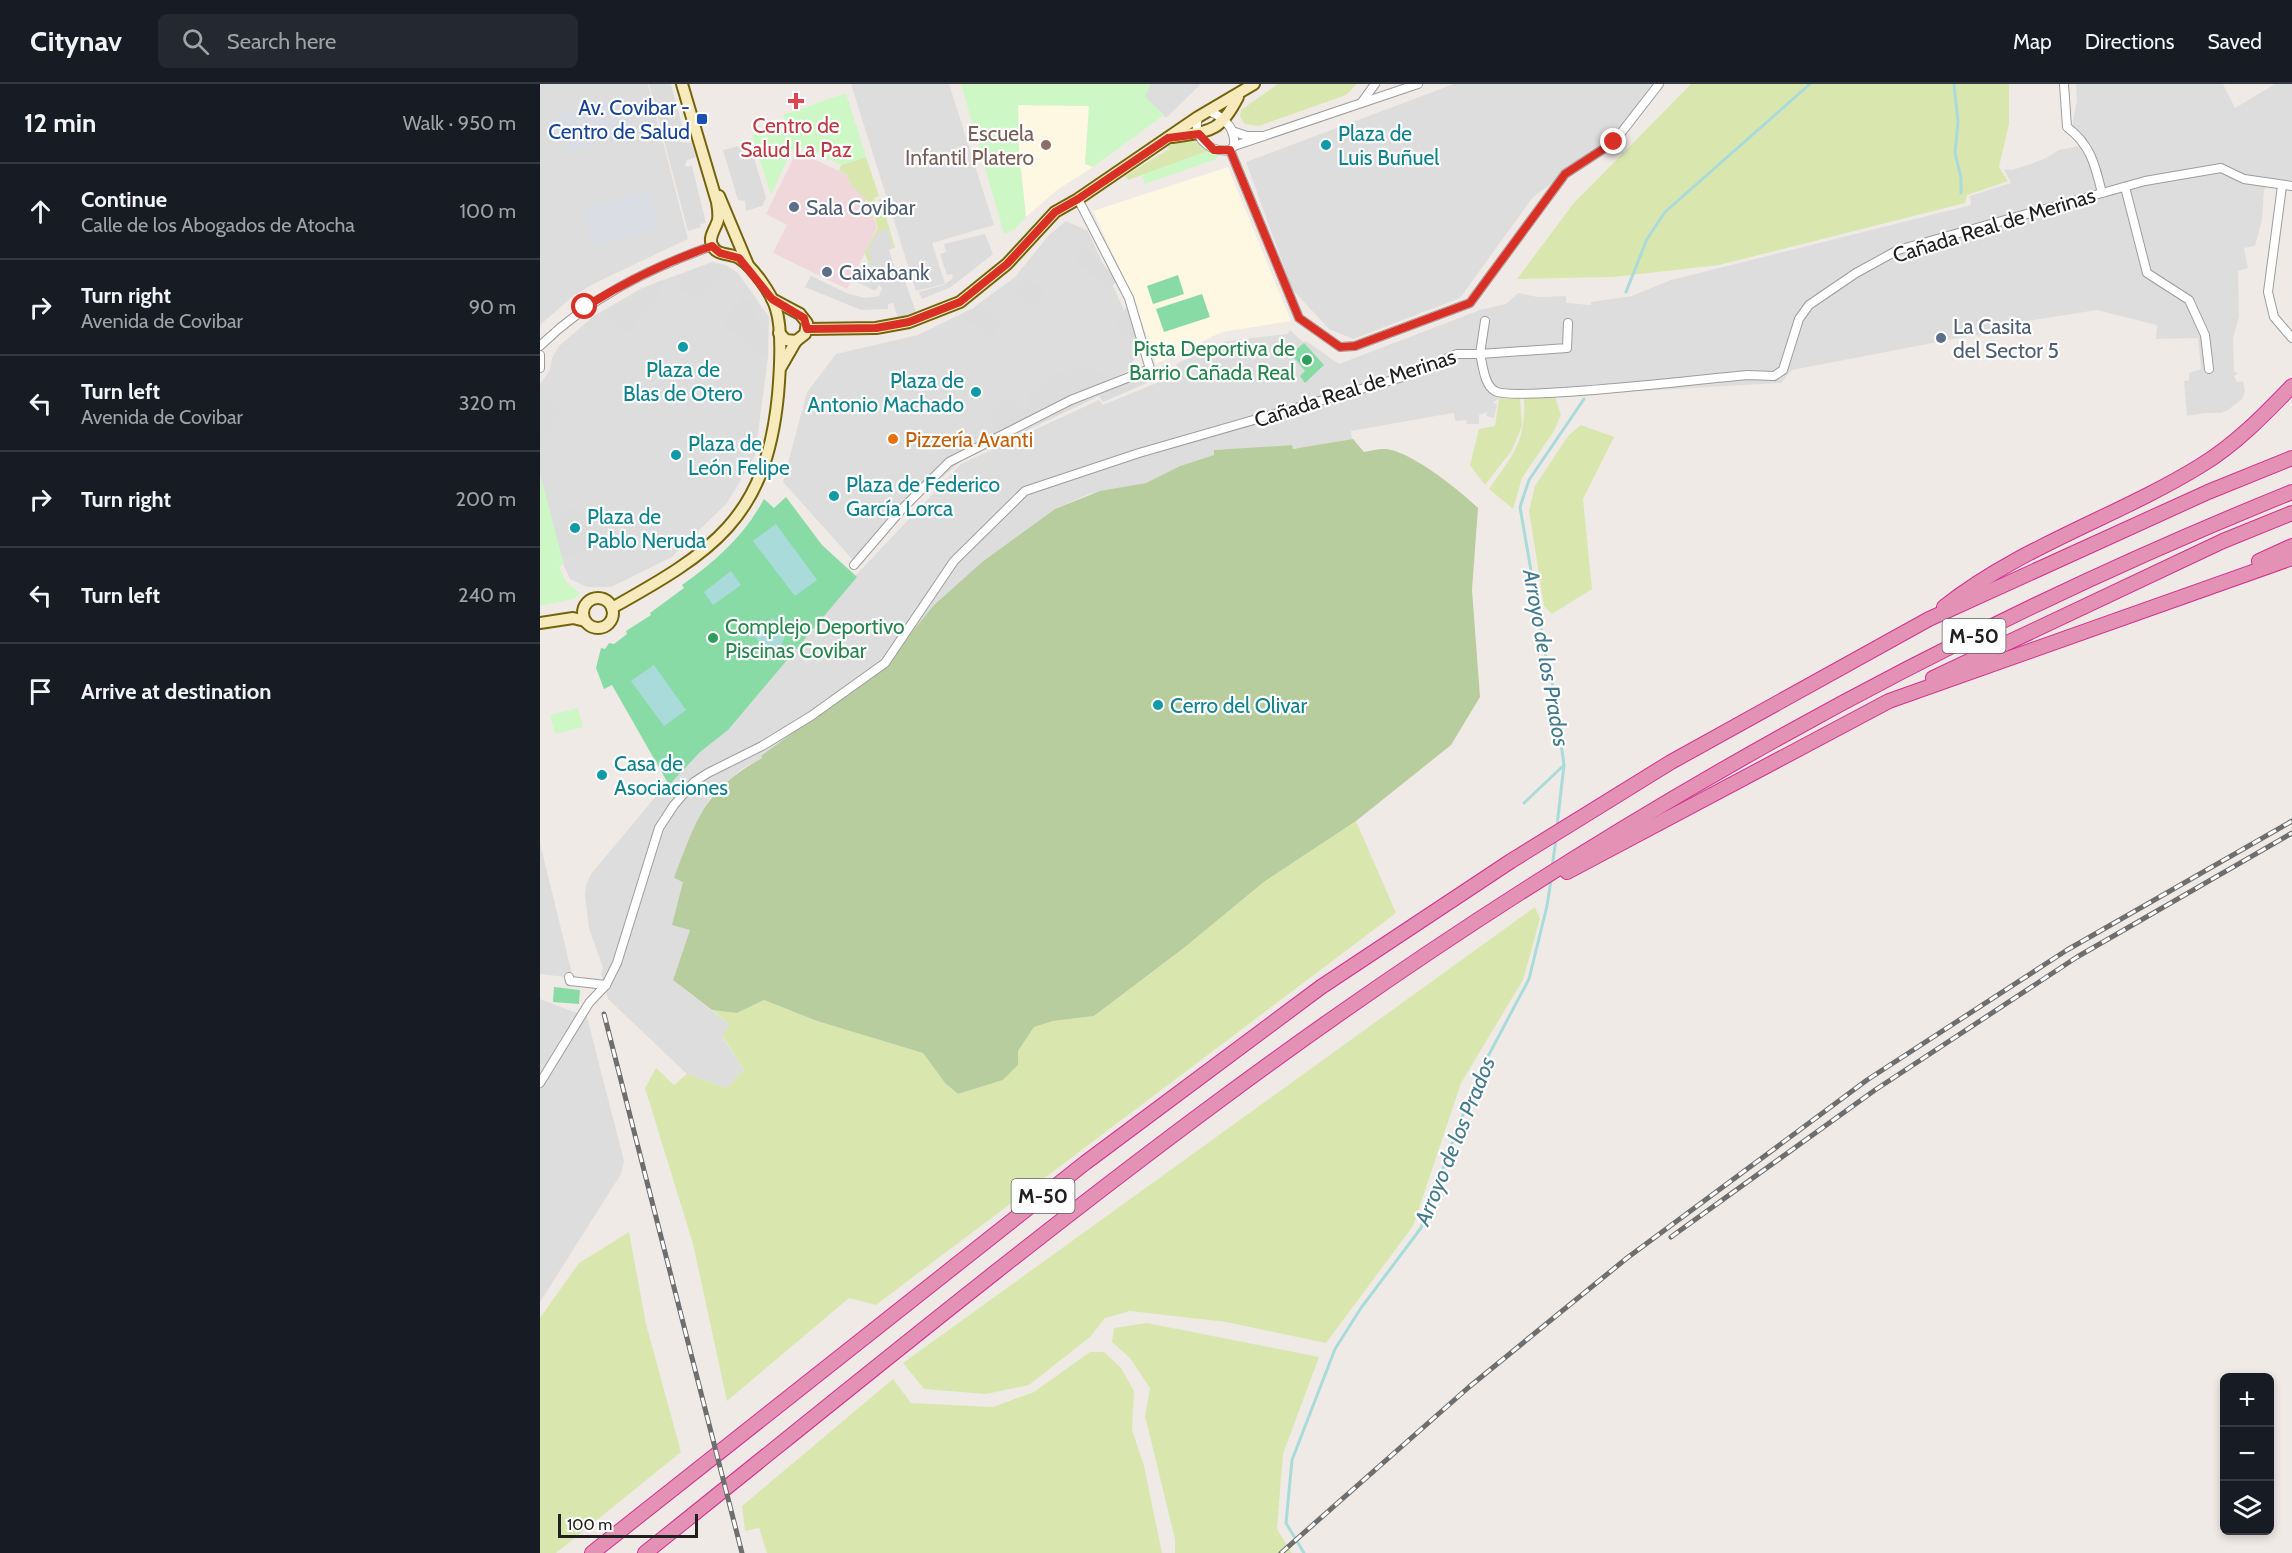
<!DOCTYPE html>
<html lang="en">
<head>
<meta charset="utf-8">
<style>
	:root { --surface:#171b24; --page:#242831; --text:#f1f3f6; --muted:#9ea1a6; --line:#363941 }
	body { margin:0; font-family:Cabin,sans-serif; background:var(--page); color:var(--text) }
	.controls { position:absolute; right:18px; bottom:18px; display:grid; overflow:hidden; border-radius:9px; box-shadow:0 3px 9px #0003 }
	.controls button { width:54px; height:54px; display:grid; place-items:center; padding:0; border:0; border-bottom:2px solid var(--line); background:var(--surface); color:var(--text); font:30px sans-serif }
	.scale { position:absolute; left:18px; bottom:15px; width:140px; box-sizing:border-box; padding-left:6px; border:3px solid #202020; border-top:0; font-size:16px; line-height:21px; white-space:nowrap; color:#202020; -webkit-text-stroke:4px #fff; paint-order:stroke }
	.stop { position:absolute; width:18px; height:18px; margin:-14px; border:4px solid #d93025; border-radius:50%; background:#fff }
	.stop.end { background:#d93025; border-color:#fff; box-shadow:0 2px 6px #0008 }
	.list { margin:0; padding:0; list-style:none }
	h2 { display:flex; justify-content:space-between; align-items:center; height:78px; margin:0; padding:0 24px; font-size:26px }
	h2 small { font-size:20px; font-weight:400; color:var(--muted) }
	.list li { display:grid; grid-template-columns:39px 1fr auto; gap:18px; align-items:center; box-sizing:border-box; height:96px; padding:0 24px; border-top:2px solid var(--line) }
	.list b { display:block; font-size:22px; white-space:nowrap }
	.list p { margin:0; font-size:20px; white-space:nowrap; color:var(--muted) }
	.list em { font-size:20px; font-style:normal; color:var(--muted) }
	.icon { flex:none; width:33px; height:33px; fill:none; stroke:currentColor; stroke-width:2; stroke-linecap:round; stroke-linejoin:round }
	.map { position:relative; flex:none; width:1752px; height:1469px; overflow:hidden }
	header { display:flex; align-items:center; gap:36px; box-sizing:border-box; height:84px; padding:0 30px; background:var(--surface); border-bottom:2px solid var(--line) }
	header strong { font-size:28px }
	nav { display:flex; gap:33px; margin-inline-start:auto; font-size:21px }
	.search { width:420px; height:54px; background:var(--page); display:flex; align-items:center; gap:15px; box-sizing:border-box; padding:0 21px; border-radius:9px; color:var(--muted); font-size:22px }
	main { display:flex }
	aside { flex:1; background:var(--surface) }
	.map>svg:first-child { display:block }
</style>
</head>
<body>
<header>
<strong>Citynav</strong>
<div class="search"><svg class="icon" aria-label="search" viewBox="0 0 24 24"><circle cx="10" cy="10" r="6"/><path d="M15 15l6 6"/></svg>Search here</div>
<nav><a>Map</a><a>Directions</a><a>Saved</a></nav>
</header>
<main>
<aside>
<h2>12 min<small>Walk · 950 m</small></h2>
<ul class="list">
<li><svg class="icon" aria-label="ahead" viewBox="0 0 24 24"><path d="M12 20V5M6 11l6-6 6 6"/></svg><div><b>Continue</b><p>Calle de los Abogados de Atocha</p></div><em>100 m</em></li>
<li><svg class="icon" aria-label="right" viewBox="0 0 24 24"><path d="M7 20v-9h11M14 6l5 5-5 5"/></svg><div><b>Turn right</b><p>Avenida de Covibar</p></div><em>90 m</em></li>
<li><svg class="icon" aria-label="left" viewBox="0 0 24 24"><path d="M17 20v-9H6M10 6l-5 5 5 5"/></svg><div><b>Turn left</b><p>Avenida de Covibar</p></div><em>320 m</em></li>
<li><svg class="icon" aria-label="right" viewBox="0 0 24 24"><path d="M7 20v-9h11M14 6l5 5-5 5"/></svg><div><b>Turn right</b></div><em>200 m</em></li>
<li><svg class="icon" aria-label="left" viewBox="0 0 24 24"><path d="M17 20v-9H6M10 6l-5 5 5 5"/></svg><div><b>Turn left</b></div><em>240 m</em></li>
<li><svg class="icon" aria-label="arrive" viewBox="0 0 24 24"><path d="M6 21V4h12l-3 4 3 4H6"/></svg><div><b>Arrive at destination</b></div></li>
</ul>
</aside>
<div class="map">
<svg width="1752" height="1469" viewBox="0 0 1752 1469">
	<rect width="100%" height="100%" fill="#f0eae6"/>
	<!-- residential -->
	<g fill="#dedddd">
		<polygon points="0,0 108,0 148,155 51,201 32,213 0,241"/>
		<polygon points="311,0 409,0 454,141 392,159 405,200 376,207"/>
		<polygon points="608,0 659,0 660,1 626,34 603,12"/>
		<polygon points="914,0 1112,0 1073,54 993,113 920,214 813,255 789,245 752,205 706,78"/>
		<polygon points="1536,0 1683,0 1695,24 1735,0 1752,0 1752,96 1731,96 1724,106 1722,136 1715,162 1704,164 1708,184 1698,187 1699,233 1693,254 1694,287 1698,290 1694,292 1697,298 1703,297 1705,307 1702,315 1688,326 1681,329 1664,329 1647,332 1644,297 1649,296 1649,289 1661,285 1658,254 1616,255 1617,241 1557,226 1487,237 1462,244 1463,250 1429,252 1252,286 1241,299 958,315 953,319 957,320 954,334 946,332 947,328 939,331 939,340 927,340 926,336 915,337 914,329 907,330 811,347 812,355 766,364 752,365 751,361 674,366 675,371 640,382 606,399 549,410 515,425 442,478 393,522 346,580 221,672 222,674 202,685 171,711 134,794 143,797 150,846 133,896 190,941 182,952 204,986 187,1004 147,990 68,915 61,889 63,884 49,844 45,812 46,801 51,790 117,711 159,667 186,644 317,490 421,380 559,316 563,321 641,289 636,280 687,257 747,250 750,246 763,258 766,257 799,280 940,226 966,220 978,209 998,213 1026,212 1026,219 1051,221 1051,218 1092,212 1131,196 1431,121 1430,112 1471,99 1464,85 1472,86 1488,81 1506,74 1519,66 1539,62 1532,42 1537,16"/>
		<polygon points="526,137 548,147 601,264 588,287 405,375 313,476 243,398 267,308 296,270 378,251 433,224 475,193 509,151"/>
		<polygon points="172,178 186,181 198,189 229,233 228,273 215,372 187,419 132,473 71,503 47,503 30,495 24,482 0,394 0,300 10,286 12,274 19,262 54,232 102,204"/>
		<polygon points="0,759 33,894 0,890"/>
		<polygon points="0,915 47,933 84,1077 81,1090 0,1218"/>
	</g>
	<!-- commercial -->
	<polygon fill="#efd7dc" points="257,67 307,91 310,99 316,103 329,120 337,144 307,205 233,169 247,141 226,130"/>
	<!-- education -->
	<g fill="#fef7e2">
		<polygon points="478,21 550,22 545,80 553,83 517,106 486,133 479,68"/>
		<polygon points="688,83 751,237 682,248 616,280 596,220 553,127"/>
	</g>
	<!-- grass -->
	<g fill="#d9e7af">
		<polygon points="738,0 817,0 806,11 719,42 705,40 700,33 701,26"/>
		<polygon points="1151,0 1469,0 1469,40 1459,83 1468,97 1427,111 1425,119 1179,181 1073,193 977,195 1033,120"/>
		<polygon points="651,54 668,67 588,96 585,92 629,65 628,61 641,55"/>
		<polygon points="326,73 339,112 334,114 335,118 329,119 310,99 307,91 299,87 301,81"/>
		<polygon points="341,115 355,164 353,164 347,145 334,177 329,179 324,169 338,144 332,126 340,123 338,116"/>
		<polygon points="980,313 982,342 972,366 945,401 930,381 939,345 955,342 959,315"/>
		<path d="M 984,313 L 1015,313 L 1021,331 L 1014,347 L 982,394 L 973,425 L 949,405 C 974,369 986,359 984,313 Z"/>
		<polygon points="1041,341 1074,353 1043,415 1052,505 1012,530 1004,522 989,427 995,402 1028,352"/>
		<polygon points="816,737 856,829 336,1221 309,1214 187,1317 153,1160 105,1004 116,984 134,1001 147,990 187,1004 204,986 182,951 190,941 172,926 197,929 224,916 277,937 383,969 405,999 418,1010 463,996 478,981 478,967 494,943 513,937 554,932 645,863 725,797"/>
		<polygon points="995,823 1000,835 983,896 921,999 873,1142 786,1259 686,1238 590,1227 565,1234 550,1253 489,1301 446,1310 384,1305 363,1279"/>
		<polygon points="89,1148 106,1240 141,1368 16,1469 0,1469 0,1234 39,1179"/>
		<polygon points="607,1239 779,1273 743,1370 737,1445 752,1469 635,1469 635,1455 605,1332 610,1304 590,1274 572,1258 574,1244"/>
		<polygon points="550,1268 564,1268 581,1284 594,1307 592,1346 604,1382 622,1469 227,1469 219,1444 205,1447 202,1422 353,1295 371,1319 453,1323 494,1308"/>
	</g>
	<!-- forest -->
	<path fill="#b7cd9d" d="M 813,355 L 824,368 C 830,367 837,365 843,365 C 867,364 921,407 938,424 L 932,506 L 940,613 L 911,661 L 816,737 L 725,797 L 645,863 L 554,932 L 513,937 L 494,943 L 478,967 L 478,981 L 463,996 L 418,1010 L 405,999 L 383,969 L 277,937 L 224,916 L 197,929 L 172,926 L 133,896 L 150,846 L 132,841 L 143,798 L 134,794 C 157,735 163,707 222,674 L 221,672 L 346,580 L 393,522 L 442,478 L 515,425 L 560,407 L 606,399 L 640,382 L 674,371 L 674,366 L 752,361 L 753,365 Z"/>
	<!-- park -->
	<g fill="#cef7c6">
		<polygon points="421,0 611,0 605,13 624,31 553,83 545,80 549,22 478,21 479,68 486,133 474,146 464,150"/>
		<polygon points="306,9 326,73 301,81 266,63 251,67 231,111 212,51 238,43 238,40 245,37 243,31"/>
		<polygon points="668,67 679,71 676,75 605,100 602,91"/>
		<polygon points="0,390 24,480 19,483 26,498 40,509 34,515 0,522"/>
		<polygon points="38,624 43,643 15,650 10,631"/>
	</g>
	<!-- pitch -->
	<g fill="#89dba6">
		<polygon points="638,191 644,210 613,220 607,202"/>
		<polygon points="662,210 670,233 624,248 616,225"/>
		<polygon points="764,259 784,281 765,299 760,292 765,287 751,270"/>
		<path d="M 246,413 L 282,461 L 317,493 L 188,646 L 160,668 L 129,701 L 72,601 L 64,605 L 56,584 L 61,564 L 65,565 L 69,559 L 74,560 L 87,550 L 86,547 L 111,531 L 110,529 L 144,504 L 142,501 C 176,477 204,452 224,415 L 234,424 Z"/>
		<polygon points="14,903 40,906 39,920 13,918"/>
	</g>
	<!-- parking -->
	<g fill="#dcdcdc">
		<polygon points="109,0 131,0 145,52 139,54 140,58 151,59 156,73 147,76 145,80 146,83 152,82 166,139 160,140 161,143 148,147"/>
		<polygon points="203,61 205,66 211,64 226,114 222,122 206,127 205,117 198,116 183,66"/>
		<polygon points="347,145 353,164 349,166 359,198 365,197 376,228 358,234 353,219 348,220 348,225 321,226 265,203 271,192 309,210 326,214 339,212 342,204 339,201 335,207 313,196 319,183 333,177 327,169 337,149"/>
		<polygon points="445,150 453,170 411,203 382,215 379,208 404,201 413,194 412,190 407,191 400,170 406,168 404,160"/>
		<polygon points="547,163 571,189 576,199 567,204 535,177"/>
		<polygon points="173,179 183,187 158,218 139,202 143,197 137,192"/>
		<polygon points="487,193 507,209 494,224 472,206"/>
		<polygon points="122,196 118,210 88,249 64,228 94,213 99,216 107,203"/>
		<polygon points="203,212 220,226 213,236 228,248 223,253 228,257 228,270 218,268 182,239"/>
		<polygon points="589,220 598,254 593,260 576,244 579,240 576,237"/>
		<polygon points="438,221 461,240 450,254 424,233"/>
		<polygon points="547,280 570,296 603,282 607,299 563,318 559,312 420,378 398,397 388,388 415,355 422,360 458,342 448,333 466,312 484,327 490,319 486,315 506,293 511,296 518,287 528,294 537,284 541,286"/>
		<polygon points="0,310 23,328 8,348 0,341"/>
		<polygon points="29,421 59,447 37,474 32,470 22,472 15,446 20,443 18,435"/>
	</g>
	<!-- plaza -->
	<g fill="#dbdde5">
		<polygon points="84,13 94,50 29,67 19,30"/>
		<polygon points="109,108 119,145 53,162 43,125"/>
	</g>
	<!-- water -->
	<g fill="#a9dbda">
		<polygon points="236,440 277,496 255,512 213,457"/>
		<polygon points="191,487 201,501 173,521 164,508"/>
		<path d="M 233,534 L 247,549 L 239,565 C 231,568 224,570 219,562 L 221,560 L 213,550 Z"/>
		<polygon points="114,581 146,626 124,642 91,597"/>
	</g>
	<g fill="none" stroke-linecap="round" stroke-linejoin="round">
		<!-- stream -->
		<g stroke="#a9dbda" stroke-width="3">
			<polyline points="1414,0 1418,38 1415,69 1421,94 1421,109"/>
			<polyline points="1086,208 1107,155 1125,128 1270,0"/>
			<polyline points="984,719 1024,681"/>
			<polyline points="1017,742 1024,681 1014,607 1005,568 980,423 989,396 1044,315"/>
			<polyline points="1012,784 1016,755"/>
			<polyline points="764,1469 746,1439 752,1376 795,1265 821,1224 881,1144 936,995 989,895 1007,822 1011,796"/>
		</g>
		<!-- street casing -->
		<g stroke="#9d9d9d" stroke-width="10">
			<g id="street">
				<path d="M 1524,0 L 1527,43 C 1551,61 1555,81 1562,109"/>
				<polyline points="822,18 835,0"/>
				<path d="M 658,33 C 652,54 670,69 690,66 L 694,62 C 696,45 685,34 669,27"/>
				<polyline points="692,47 707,52 721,52"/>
				<polyline points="694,62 878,0"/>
				<polyline points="690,66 759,234 800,263 815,262 930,219 1025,90 1074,58 1119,0"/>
				<polyline points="1742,102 1728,208 1734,233 1752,254"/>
				<polyline points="1585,103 1607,189 1649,216 1665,251 1669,285"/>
				<polyline points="945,237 940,270 1027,264 1028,239"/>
				<path d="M 0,262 C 49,214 108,185 172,162"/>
				<polyline points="0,271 0,284"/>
				<polyline points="314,481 363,424 409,378 531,316 610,285 589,214 538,115"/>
				<polyline points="29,893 30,897 66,901"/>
				<path d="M 0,999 L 49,919 L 66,901 L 77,879 L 119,744 L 134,721 L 154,698 L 168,689 L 222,662 L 271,632 L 345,579 L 414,477 L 485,407 L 599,369 L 863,293 L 917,270 L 940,270 C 943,281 944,301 955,307 C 973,318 1172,294 1207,291 L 1234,292 L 1243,286 L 1259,235 L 1269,221 L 1316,189 L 1358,166 L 1605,97 L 1681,84 L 1704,95 L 1752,102"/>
			</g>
		</g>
		<!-- secondary casing -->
		<g stroke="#73640a" stroke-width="14">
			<g id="secondary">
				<path d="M 632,53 C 669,47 679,50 698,13"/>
				<polyline points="179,112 208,181"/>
				<polyline points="232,215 260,230 267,239 265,250 256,257 246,256 239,249"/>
				<polyline points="267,245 336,244 369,238 420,218 467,180 515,128 538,115 658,33 714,0"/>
				<polyline points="241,283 256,257"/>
				<circle cx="58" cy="529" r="15"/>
				<path d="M 72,524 C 172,468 226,435 238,311 C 240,288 243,247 236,225 C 232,210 213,183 199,174 C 190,169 176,172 172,161 C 168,153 176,144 178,136 C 179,130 178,124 177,118 L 142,0"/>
				<polyline points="0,539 33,534 45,537"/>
			</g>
		</g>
		<!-- highway casing -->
		<g stroke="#d32f90" stroke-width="16">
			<g id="highway">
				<polyline points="1719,477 1752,462"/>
				<path d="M 1404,523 C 1481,462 1577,433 1660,382 C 1695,361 1724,331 1752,302"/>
				<polyline points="1393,594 1683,457 1752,429"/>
				<polyline points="1027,788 1349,617 1752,474"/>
				<polyline points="52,1469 545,1079 781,903 971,777 1131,678 1389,535 1668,408 1752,374"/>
				<path d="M 105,1469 C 295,1317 484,1161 680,1016 C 1010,771 1370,562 1752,408"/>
			</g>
		</g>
		<!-- street -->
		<use href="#street" stroke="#fff" stroke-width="8"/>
		<!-- secondary -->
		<use href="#secondary" stroke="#f7ebbe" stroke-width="10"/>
		<!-- highway -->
		<use href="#highway" stroke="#e392b5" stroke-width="14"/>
		<!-- rail casing -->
		<g stroke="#6e6e6e" stroke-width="5">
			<g id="rail">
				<polyline points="64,930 202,1469"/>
				<polyline points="1131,1153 1335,1006 1537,873 1752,749"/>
				<polyline points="741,1469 929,1303 1087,1174 1327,996 1527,866 1752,737"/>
			</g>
		</g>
		<!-- rail -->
		<use href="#rail" stroke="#fff" stroke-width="3" stroke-dasharray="9" stroke-linecap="butt"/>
	</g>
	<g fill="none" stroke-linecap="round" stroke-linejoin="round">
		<!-- route -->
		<path stroke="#d93025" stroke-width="8" d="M 45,223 C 85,198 128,177 172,162 L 180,169 L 199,174 L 232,215 L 264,234 L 267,245 L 336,244 L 369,238 L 420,218 L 467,180 L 515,128 L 538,115 L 628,54 L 659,50 L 674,66 L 690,66 L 759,234 L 800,263 L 815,262 L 930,219 L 1025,90 L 1074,58"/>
	</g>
	<!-- markers -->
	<path fill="#e0444e" stroke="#fff" stroke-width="2" d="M253 8h6v6h6v6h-6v6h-6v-6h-6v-6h6z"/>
	<rect fill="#1a4fb4" stroke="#fff" stroke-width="2" x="156" y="29" width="12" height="12" rx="3"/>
	<circle fill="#8d6e63" stroke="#fff" stroke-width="2" cx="506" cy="61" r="6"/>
	<g fill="#0f9aa8" stroke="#fff" stroke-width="2">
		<circle cx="786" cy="61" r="6"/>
		<circle cx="143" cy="263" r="6"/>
		<circle cx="436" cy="308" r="6"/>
		<circle cx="136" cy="371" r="6"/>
		<circle cx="294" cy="412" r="6"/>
		<circle cx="35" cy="444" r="6"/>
		<circle cx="618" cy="621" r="6"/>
		<circle cx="62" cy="691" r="6"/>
	</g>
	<g fill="#5c6f8a" stroke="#fff" stroke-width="2">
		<circle cx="254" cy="123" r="6"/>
		<circle cx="287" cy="188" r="6"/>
		<circle cx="1401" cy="254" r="6"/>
	</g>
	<g fill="#2e9e5b" stroke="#fff" stroke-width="2">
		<circle cx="767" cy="276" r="6"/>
		<circle cx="173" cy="554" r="6"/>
	</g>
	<circle fill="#e8710a" stroke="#fff" stroke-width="2" cx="353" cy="355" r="6"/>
	<g text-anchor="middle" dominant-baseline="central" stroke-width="4.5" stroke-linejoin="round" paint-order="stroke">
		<!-- shield labels -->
		<g fill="#fff" stroke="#636363" stroke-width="1.5">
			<rect x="1402.5" y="535" width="63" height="34" rx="4.5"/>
			<rect x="471.5" y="1095" width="63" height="34" rx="4.5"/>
		</g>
		<g font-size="20" font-weight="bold" fill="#202020">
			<text x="1434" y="552">M-50</text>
			<text x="503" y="1112">M-50</text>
		</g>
		<!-- transit labels -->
		<g font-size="21" fill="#164399" stroke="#fff" text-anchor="end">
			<text x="150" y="23">Av. Covibar -<tspan x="150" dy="24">Centro de Salud</tspan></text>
		</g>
		<!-- health labels -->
		<g font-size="21" fill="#be3a42" stroke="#fff">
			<text x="256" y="41">Centro de<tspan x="256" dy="24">Salud La Paz</tspan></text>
		</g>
		<!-- education labels -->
		<g font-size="21" fill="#785e54" stroke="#fff" text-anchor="end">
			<text x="494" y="49">Escuela<tspan x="494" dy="24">Infantil Platero</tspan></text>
		</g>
		<!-- culture labels -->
		<g font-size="21" fill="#0d838f" stroke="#fff" text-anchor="start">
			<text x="798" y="49">Plaza de<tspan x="798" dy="24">Luis Buñuel</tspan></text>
			<text x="143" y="285" text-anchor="middle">Plaza de<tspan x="143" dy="24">Blas de Otero</tspan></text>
			<text x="424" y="296" text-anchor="end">Plaza de<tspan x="424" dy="24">Antonio Machado</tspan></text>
			<text x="148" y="359">Plaza de<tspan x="148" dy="24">León Felipe</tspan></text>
			<text x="306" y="400">Plaza de Federico<tspan x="306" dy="24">García Lorca</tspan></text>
			<text x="47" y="432">Plaza de<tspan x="47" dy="24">Pablo Neruda</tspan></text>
			<text x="630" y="621">Cerro del Olivar</text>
			<text x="74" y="679">Casa de<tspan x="74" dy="24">Asociaciones</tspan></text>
		</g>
		<!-- service labels -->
		<g font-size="21" fill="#4e5e75" stroke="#fff" text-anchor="start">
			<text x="266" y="123">Sala Covibar</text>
			<text x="299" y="188">Caixabank</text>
			<text x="1413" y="242">La Casita<tspan x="1413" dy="24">del Sector 5</tspan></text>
		</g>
		<!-- street labels -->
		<g font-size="21" fill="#202020" stroke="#fff">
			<text transform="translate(1454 141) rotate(-17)">Cañada Real de Merinas</text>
			<text transform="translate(815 304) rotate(-18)">Cañada Real de Merinas</text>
		</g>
		<!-- leisure labels -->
		<g font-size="21" fill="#27864d" stroke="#fff" text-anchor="end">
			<text x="755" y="264">Pista Deportiva de<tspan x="755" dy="24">Barrio Cañada Real</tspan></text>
			<text x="185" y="542" text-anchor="start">Complejo Deportivo<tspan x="185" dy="24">Piscinas Covibar</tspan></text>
		</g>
		<!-- food labels -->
		<g font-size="21" fill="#c56008" stroke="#fff" text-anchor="start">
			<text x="365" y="355">Pizzería Avanti</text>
		</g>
		<!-- water labels -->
		<g font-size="22" font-style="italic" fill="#437a8c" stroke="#fff">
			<text transform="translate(1006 574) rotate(80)">Arroyo de los Prados</text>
			<text transform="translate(915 1057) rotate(-68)">Arroyo de los Prados</text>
		</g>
	</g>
</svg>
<div class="controls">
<button>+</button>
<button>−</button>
<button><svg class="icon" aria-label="layers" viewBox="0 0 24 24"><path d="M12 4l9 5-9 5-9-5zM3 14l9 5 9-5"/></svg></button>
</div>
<div class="scale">100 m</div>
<div class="stop" style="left:45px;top:223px"></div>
<div class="stop end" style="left:1074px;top:58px"></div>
</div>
</main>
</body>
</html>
